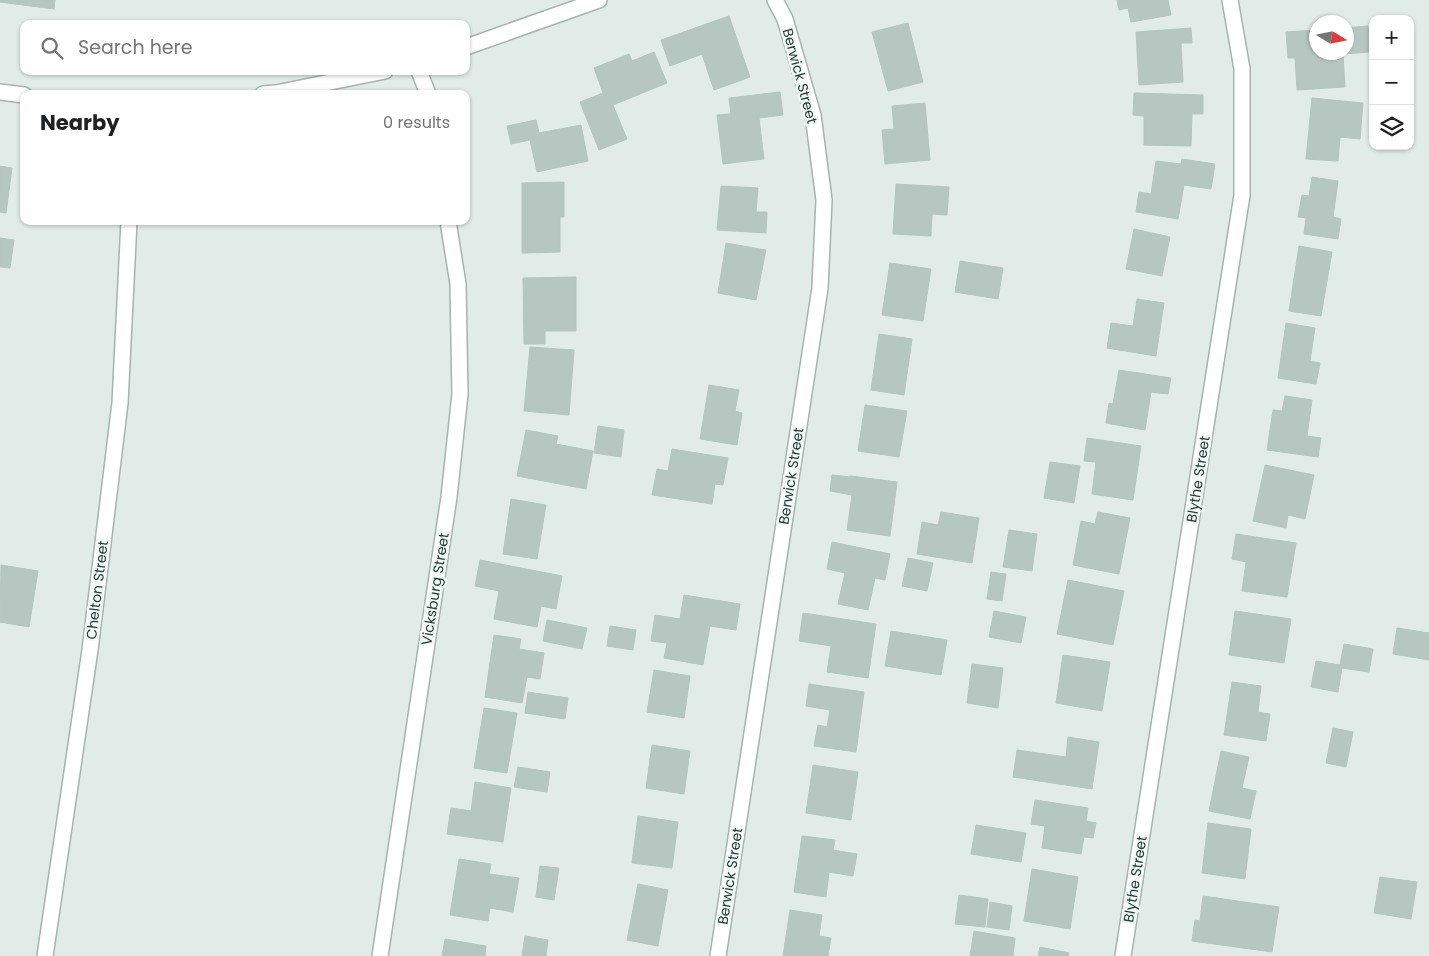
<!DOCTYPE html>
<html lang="en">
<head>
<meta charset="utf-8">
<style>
	:root { --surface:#fff; --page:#f6f6f6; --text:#202124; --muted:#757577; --line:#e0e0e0 }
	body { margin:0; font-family:Poppins,sans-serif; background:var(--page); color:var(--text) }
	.controls { position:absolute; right:15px; top:15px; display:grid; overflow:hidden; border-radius:10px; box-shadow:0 1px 4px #0004 }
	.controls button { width:45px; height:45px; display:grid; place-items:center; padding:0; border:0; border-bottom:1px solid var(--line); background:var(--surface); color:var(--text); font:25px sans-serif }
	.compass { position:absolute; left:1309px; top:15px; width:45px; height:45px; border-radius:50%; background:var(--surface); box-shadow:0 1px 4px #0004; rotate:100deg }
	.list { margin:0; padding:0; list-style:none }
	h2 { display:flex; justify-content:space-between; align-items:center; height:65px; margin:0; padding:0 20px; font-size:21px }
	h2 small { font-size:16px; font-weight:400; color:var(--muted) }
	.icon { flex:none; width:28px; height:28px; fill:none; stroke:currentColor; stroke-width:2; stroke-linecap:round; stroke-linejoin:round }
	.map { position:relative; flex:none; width:1429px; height:956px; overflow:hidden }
	.search { position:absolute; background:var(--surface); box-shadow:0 1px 4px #0004; left:20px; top:20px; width:450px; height:55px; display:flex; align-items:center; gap:12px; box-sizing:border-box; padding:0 18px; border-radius:10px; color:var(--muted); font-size:19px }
	.panel { position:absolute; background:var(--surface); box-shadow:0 1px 4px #0004; left:20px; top:90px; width:450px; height:135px; border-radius:10px }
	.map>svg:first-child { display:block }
</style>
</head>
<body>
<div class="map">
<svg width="1429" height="956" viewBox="0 0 1429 956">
	<rect width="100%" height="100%" fill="#e1ece8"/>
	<!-- building -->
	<g fill="#b6c6c1" stroke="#b4c5bf">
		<polygon points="0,0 55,0 54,9 0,2"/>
		<polygon points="1117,0 1168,0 1171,15 1131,22 1128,8 1119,10"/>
		<polygon points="729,16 750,77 714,90 702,54 670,66 661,40"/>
		<polygon points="908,23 923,82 888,91 872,32"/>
		<polygon points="1368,26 1370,52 1343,54 1345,87 1297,90 1295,58 1288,58 1286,32 1316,30 1316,52 1346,52 1346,28"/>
		<polygon points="1191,28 1192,43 1181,43 1183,82 1139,85 1136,32"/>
		<polygon points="654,52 667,83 613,105 627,139 599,150 580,102 603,93 594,68 629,54 632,61"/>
		<polygon points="780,92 783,115 759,118 764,159 723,164 717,115 731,114 729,98"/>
		<polygon points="1134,93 1203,95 1203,114 1192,114 1191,146 1144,145 1144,116 1133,115"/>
		<polygon points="1312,98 1363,103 1360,139 1340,137 1338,161 1306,159"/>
		<polygon points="925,103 930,160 885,164 882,130 894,129 892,106"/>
		<polygon points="536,120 539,133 581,125 588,161 537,172 530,140 511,144 507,126"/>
		<polygon points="1182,159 1215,164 1211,189 1184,185 1178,219 1136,212 1139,192 1151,194 1156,161 1181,164"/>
		<polygon points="0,166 12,168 6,213 0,212"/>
		<polygon points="1312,177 1338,181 1333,217 1341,219 1338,239 1304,234 1306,218 1298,217 1302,195 1309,196"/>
		<polygon points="564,182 564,217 560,217 560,252 522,253 522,183"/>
		<polygon points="896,184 949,187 947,215 932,214 931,236 893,234"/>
		<polygon points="721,186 758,188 756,212 767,212 766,233 717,230"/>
		<polygon points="1134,229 1170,237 1162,276 1126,269"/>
		<polygon points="0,238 14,240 10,268 0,267"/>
		<polygon points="726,243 766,250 756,300 718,293"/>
		<polygon points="1299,246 1332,252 1321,316 1289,311"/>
		<polygon points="960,261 1003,268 998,299 955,292"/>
		<polygon points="890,263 931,269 923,321 882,315"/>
		<polygon points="576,277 576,331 545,331 545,344 524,344 523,278"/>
		<polygon points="1137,299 1164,303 1156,356 1107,348 1111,323 1133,326"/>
		<polygon points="1286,323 1315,328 1310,361 1320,363 1316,384 1278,378"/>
		<polygon points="879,334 912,339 904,395 871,390"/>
		<polygon points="530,347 574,350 569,415 524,411"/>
		<polygon points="1119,370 1171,378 1168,394 1151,392 1145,430 1106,423 1109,403 1113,404"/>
		<polygon points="709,385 739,390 735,411 742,413 737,445 700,439"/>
		<polygon points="1285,396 1312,400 1307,436 1321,438 1318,457 1267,450 1273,410 1282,411"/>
		<polygon points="865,405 907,411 899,457 858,451"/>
		<polygon points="598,426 624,430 621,457 594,453"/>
		<polygon points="526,430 558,436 556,444 593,451 586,489 517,476"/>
		<polygon points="1087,438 1141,446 1133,500 1092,494 1096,462 1084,461"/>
		<polygon points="672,449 728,458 723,485 715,484 712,504 652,495 657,469 668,471"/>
		<polygon points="1050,462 1080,466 1074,503 1044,498"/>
		<polygon points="1265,465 1314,475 1305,519 1288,515 1286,528 1253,521"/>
		<polygon points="832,475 850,477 850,476 897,482 890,536 847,530 852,495 830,491"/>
		<polygon points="511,499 546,505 537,559 503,554"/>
		<polygon points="941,512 979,518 972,563 917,554 922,522 938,525"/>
		<polygon points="1098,512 1130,518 1119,574 1073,565 1081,521 1095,524"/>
		<polygon points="1009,530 1037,534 1032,571 1003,567"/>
		<polygon points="1236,534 1296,543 1287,597 1242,591 1246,562 1232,559"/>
		<polygon points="832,542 890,554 885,580 875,578 868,610 838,604 845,573 827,569"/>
		<polygon points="908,558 933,563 927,591 902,586"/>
		<polygon points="480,560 562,576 556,609 541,606 537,627 494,619 499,591 475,586"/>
		<polygon points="1,565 38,571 29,627 0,622"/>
		<polygon points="991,572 1006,574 1002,601 987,599"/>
		<polygon points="1068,580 1124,591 1113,645 1057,634"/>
		<polygon points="684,595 740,604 736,630 710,626 703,665 664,658 667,643 651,641 655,615 680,619"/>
		<polygon points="994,611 1026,617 1021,643 989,637"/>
		<polygon points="1235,611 1291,619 1284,663 1229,655"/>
		<polygon points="803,613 876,624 868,678 827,672 831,646 799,641"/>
		<polygon points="547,620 587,628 582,649 543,641"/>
		<polygon points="610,626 636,630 633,650 607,646"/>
		<polygon points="1397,628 1429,633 1429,660 1393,654"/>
		<polygon points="891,631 947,640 941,675 885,666"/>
		<polygon points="494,635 521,639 519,649 544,653 540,679 527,677 522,703 485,697"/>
		<polygon points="1344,644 1373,649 1369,672 1342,668 1338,692 1311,687 1316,661 1340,665"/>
		<polygon points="1063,655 1110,662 1102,711 1056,703"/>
		<polygon points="972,664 1003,668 998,708 967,703"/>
		<polygon points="654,670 690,676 684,718 647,712"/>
		<polygon points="1232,682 1261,686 1258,712 1270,714 1266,741 1224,735"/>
		<polygon points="809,684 864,692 856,752 814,746 818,725 827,727 830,710 806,706"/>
		<polygon points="528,692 568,698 565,719 525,713"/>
		<polygon points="484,708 517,713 507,773 474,768"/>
		<polygon points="1333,728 1353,732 1346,767 1326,763"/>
		<polygon points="1068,737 1099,742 1092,789 1013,777 1017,750 1066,757"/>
		<polygon points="652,745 690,751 684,794 646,788"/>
		<polygon points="1221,751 1249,757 1242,788 1256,791 1250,819 1209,811"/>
		<polygon points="813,765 858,772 851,820 806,813"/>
		<polygon points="518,767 550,772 547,792 514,787"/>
		<polygon points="475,782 511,788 503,842 447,834 451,808 471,811"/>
		<polygon points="1035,800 1088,808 1086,821 1096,823 1093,838 1084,837 1081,854 1042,848 1045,826 1031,824"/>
		<polygon points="638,816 678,822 672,868 632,863"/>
		<polygon points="1208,823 1251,829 1245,879 1202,873"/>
		<polygon points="976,825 1026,833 1021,862 971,854"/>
		<polygon points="802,836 835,840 833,850 857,854 853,876 829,872 826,897 794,892"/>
		<polygon points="459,859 491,864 489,874 519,878 513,912 490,908 488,921 450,915"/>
		<polygon points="540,866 559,868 554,900 536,897"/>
		<polygon points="1032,869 1078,877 1070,929 1024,921"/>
		<polygon points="1380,877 1417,882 1411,919 1374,913"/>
		<polygon points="638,884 668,890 658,946 627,940"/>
		<polygon points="959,895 988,899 985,927 955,924"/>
		<polygon points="1203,896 1279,907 1272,952 1192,941 1195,920 1200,921"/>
		<polygon points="990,902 1012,906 1009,930 987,927"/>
		<polygon points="790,910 822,915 819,936 831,938 828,956 783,956"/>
		<polygon points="974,931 1015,938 1013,956 970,956"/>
		<polygon points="525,936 548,940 546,956 522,956"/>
		<polygon points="445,939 486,946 485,956 442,956"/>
		<polygon points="1040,947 1069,953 1068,956 1038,956"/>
	</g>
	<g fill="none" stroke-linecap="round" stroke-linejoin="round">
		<!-- minor casing -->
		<g stroke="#a4b4af" stroke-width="18">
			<g id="minor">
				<polyline points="466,47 599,0"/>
				<polyline points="419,71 428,94"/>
				<polyline points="0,92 24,95"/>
				<polyline points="263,94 276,93 385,71"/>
				<polyline points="45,956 90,650 120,403 129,221"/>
				<polyline points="380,956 449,497 460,394 458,284 448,221"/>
				<polyline points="718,956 820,288 824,200 813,115 785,19 775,0"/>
				<polyline points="1123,956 1242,195 1242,69 1230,0"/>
			</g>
		</g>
		<!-- minor -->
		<use href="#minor" stroke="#fff" stroke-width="15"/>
	</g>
	<g text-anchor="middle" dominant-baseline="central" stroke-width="5" stroke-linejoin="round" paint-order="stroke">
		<!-- street labels -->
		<g font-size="14" fill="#213c37" stroke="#f2f8f5">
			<text transform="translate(800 76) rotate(75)">Berwick Street</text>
			<text transform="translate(791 476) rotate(-81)">Berwick Street</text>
			<text transform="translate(1198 479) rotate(-81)">Blythe Street</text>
			<text transform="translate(435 589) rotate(-81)">Vicksburg Street</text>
			<text transform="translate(97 590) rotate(-83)">Chelton Street</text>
			<text transform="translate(730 876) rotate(-81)">Berwick Street</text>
			<text transform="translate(1135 879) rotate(-81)">Blythe Street</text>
		</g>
	</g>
</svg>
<div class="controls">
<button>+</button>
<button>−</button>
<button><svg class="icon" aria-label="layers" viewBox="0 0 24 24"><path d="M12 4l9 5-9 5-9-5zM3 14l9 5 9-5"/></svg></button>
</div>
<svg class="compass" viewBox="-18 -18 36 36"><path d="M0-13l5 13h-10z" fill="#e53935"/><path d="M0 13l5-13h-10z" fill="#757577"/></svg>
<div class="search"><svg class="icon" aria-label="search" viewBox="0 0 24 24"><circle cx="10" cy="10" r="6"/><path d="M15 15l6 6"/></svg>Search here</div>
<section class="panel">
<h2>Nearby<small>0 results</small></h2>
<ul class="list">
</ul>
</section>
</div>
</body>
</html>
